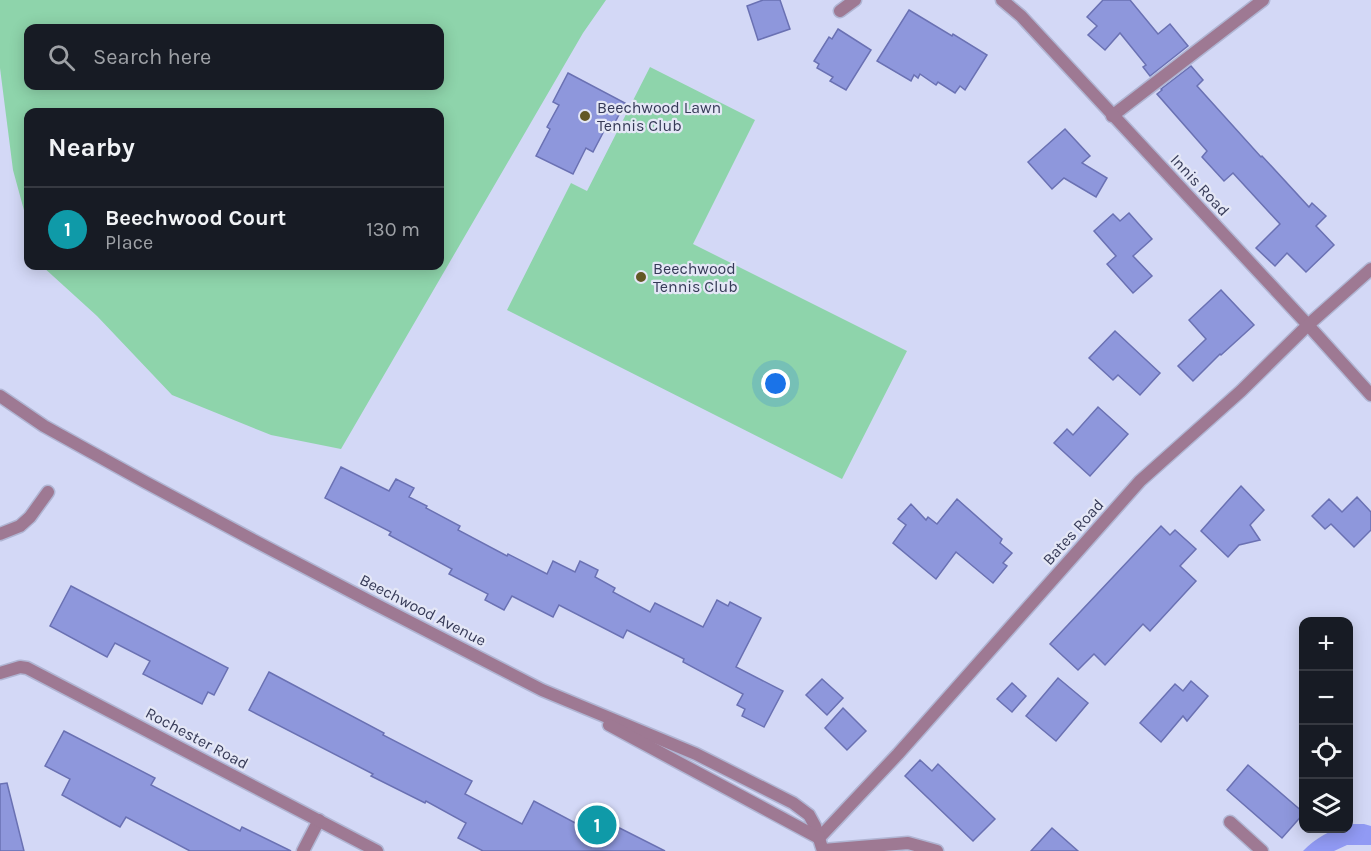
<!DOCTYPE html>
<html lang="en">
<head>
<meta charset="utf-8">
<style>
	:root { --surface:#171b24; --page:#20242c; --text:#f1f3f6; --muted:#9ea1a6; --line:#363941; --accent:#b1ad98 }
	body { margin:0; font-family:Karla,sans-serif; background:var(--page); color:var(--text) }
	.controls { position:absolute; right:18px; bottom:18px; display:grid; overflow:hidden; border-radius:12px; box-shadow:0 3px 15px #0003 }
	.controls button { width:54px; height:54px; display:grid; place-items:center; padding:0; border:0; border-bottom:2px solid var(--line); background:var(--surface); color:var(--text); font:30px sans-serif }
	.you { position:absolute; left:776px; top:384px; width:21px; height:21px; margin:-15px; border:4px solid #fff; border-radius:50%; background:#1a73e8; box-shadow:0 0 0 9px #1a73e833 }
	.badge { display:grid; place-items:center; width:39px; height:39px; border-radius:50%; background:var(--accent); color:#fff; font-size:20px; font-weight:700 }
	.pin { position:absolute; translate:-50% -50%; border:3px solid #fff; box-shadow:0 2px 6px #0006 }
	.list { margin:0; padding:0; list-style:none }
	h2 { display:flex; justify-content:space-between; align-items:center; height:78px; margin:0; padding:0 24px; font-size:26px }
	h2 small { font-size:20px; font-weight:400; color:var(--muted) }
	.list li { display:grid; grid-template-columns:39px 1fr auto; gap:18px; align-items:center; box-sizing:border-box; height:84px; padding:0 24px; border-top:2px solid var(--line) }
	.list b { display:block; font-size:22px; white-space:nowrap }
	.list p { margin:0; font-size:20px; white-space:nowrap; color:var(--muted) }
	.list em { font-size:20px; font-style:normal; color:var(--muted) }
	.icon { flex:none; width:33px; height:33px; fill:none; stroke:currentColor; stroke-width:2; stroke-linecap:round; stroke-linejoin:round }
	.map { position:relative; flex:none; width:1371px; height:851px; overflow:hidden }
	.search { position:absolute; background:var(--surface); box-shadow:0 3px 15px #0003; left:24px; top:24px; width:420px; height:66px; display:flex; align-items:center; gap:15px; box-sizing:border-box; padding:0 21px; border-radius:12px; color:var(--muted); font-size:22px }
	.panel { position:absolute; background:var(--surface); box-shadow:0 3px 15px #0003; left:24px; top:108px; width:420px; height:162px; border-radius:12px }
	.map>svg:first-child { display:block }
</style>
</head>
<body>
<div class="map">
<svg width="1371" height="851" viewBox="0 0 1371 851">
	<rect width="100%" height="100%" fill="#d3d8f6"/>
	<!-- green -->
	<g fill="#8ed4ab" fill-rule="evenodd">
		<path d="M 0,0 L 606,0 L 583,33 L 341,449 L 271,435 L 172,395 L 97,316 L 42,266 L 440,266 L 440,112 L 28,112 L 28,225 L 13,170 L 0,68 ZM 28,28 L 440,28 L 440,86 L 28,86 Z"/>
		<polygon points="650,67 755,120 693,244 907,351 842,479 507,310 571,183 587,191"/>
	</g>
	<!-- water -->
	<path fill="#919af4" d="M 1353,824 L 1364,824 L 1371,826 L 1371,845 L 1347,845 L 1334,851 L 1303,851 C 1315,839 1331,828 1348,828 L 1349,825 Z"/>
	<!-- building -->
	<g fill="#8e97dc" stroke="#6a71b3" stroke-width="1.5">
		<polygon points="763,0 780,0 790,29 758,40 747,6"/>
		<polygon points="1103,0 1130,0 1158,34 1170,24 1188,46 1150,76 1143,67 1146,65 1120,33 1105,50 1088,35 1097,26 1087,17"/>
		<polygon points="909,10 952,36 953,34 987,55 965,90 960,86 955,93 938,82 936,85 920,74 918,78 914,75 911,81 877,61"/>
		<polygon points="838,29 871,50 846,90 830,81 833,77 817,68 819,64 814,61 829,37 832,39"/>
		<polygon points="1191,66 1203,80 1197,86 1261,157 1262,156 1309,207 1312,203 1326,216 1316,226 1334,245 1306,272 1287,253 1275,266 1256,248 1280,224 1233,173 1224,181 1202,157 1207,151 1157,94 1162,90 1161,89"/>
		<polygon points="568,73 625,103 610,132 605,129 593,152 586,148 573,174 536,156 550,129 547,127 559,105 553,102"/>
		<polygon points="1065,129 1090,156 1082,163 1107,178 1096,197 1064,178 1052,189 1028,162"/>
		<polygon points="1129,213 1152,239 1133,256 1152,276 1133,293 1107,264 1116,256 1094,231 1113,214 1120,221"/>
		<polygon points="1221,290 1254,325 1221,355 1220,354 1193,381 1178,366 1206,339 1189,320"/>
		<polygon points="1115,331 1160,373 1140,395 1118,375 1113,380 1089,358"/>
		<polygon points="1098,407 1128,434 1090,476 1054,443 1067,429 1073,435"/>
		<polygon points="341,467 389,491 396,479 414,488 409,497 427,506 426,508 460,526 458,530 507,556 508,554 547,574 553,561 575,572 580,561 598,570 595,577 615,588 613,592 650,612 655,603 703,627 717,600 728,606 730,602 761,618 736,667 783,691 764,727 742,716 745,709 737,705 743,694 683,662 684,659 627,630 623,638 559,605 553,617 512,596 504,610 485,600 488,594 449,574 452,569 389,535 391,532 325,498"/>
		<polygon points="1241,486 1264,510 1250,525 1260,540 1239,545 1228,557 1201,531"/>
		<polygon points="1357,497 1371,512 1371,530 1354,547 1331,524 1325,529 1312,516 1329,499 1342,512"/>
		<polygon points="957,499 1002,539 1000,543 1012,553 1003,563 1007,566 993,583 956,552 936,579 893,543 906,525 898,519 911,504 926,520 928,517 937,524"/>
		<polygon points="1161,526 1170,535 1175,530 1196,549 1180,566 1196,581 1150,631 1143,624 1105,665 1094,654 1078,670 1050,644"/>
		<polygon points="71,586 228,668 214,695 208,692 202,704 143,674 150,661 115,643 107,657 50,626"/>
		<polygon points="269,672 384,733 383,735 472,781 465,794 522,824 534,801 579,825 586,811 665,851 483,851 458,838 466,823 426,801 425,803 371,776 373,774 249,710"/>
		<polygon points="1058,678 1088,703 1056,741 1026,716"/>
		<polygon points="822,679 843,698 827,715 806,695"/>
		<polygon points="1191,681 1208,696 1187,721 1183,716 1161,742 1140,723 1175,684 1183,691"/>
		<polygon points="1012,683 1026,696 1012,712 997,699"/>
		<polygon points="843,708 866,731 847,750 825,728"/>
		<polygon points="64,731 155,778 151,785 240,831 242,827 291,851 190,851 126,817 120,827 109,821 62,795 70,779 45,766"/>
		<polygon points="920,760 932,771 938,764 995,819 973,841 905,776"/>
		<polygon points="1248,765 1304,813 1282,838 1227,790"/>
		<polygon points="7,783 24,851 0,851 0,784"/>
		<polygon points="1052,828 1078,851 1031,851"/>
	</g>
	<g fill="none" stroke-linecap="round" stroke-linejoin="round">
		<!-- service casing -->
		<g stroke="#b0b5d3" stroke-width="15">
			<g id="service">
				<polyline points="1112,116 1263,0"/>
				<polyline points="0,534 20,526 30,517 48,492"/>
				<polyline points="1230,822 1262,851"/>
				<polyline points="303,851 319,820"/>
			</g>
		</g>
		<!-- minor casing -->
		<g stroke="#b0b5d3" stroke-width="15">
			<g id="minor">
				<polyline points="1002,0 1021,16 1308,325 1371,395"/>
				<polyline points="840,11 855,0"/>
				<polyline points="819,838 898,754 1140,481 1241,391 1308,325 1371,269"/>
				<polyline points="823,850 908,843 937,851"/>
			</g>
		</g>
		<!-- tertiary casing -->
		<g stroke="#b0b5d3" stroke-width="15">
			<g id="tertiary">
				<polyline points="0,396 44,426 145,482 253,540 369,601 542,690 696,754 793,803 809,815 815,826 823,851"/>
				<polyline points="0,673 20,667 27,668 377,851"/>
				<polyline points="609,725 819,838"/>
			</g>
		</g>
		<!-- service -->
		<use href="#service" stroke="#9e7993" stroke-width="12"/>
		<!-- minor -->
		<use href="#minor" stroke="#9e7993" stroke-width="12"/>
		<!-- tertiary -->
		<use href="#tertiary" stroke="#9e7993" stroke-width="12"/>
	</g>
	<!-- markers -->
	<g fill="#635825" stroke="#e4e7f6" stroke-width="2">
		<circle cx="585" cy="116" r="6"/>
		<circle cx="641" cy="277" r="6"/>
	</g>
	<g text-anchor="middle" dominant-baseline="central" stroke-width="4.5" stroke-linejoin="round" paint-order="stroke">
		<!-- poi labels -->
		<g font-size="16" fill="#363a57" stroke="#e4e7f6" text-anchor="start">
			<text x="597" y="107">Beechwood Lawn<tspan x="597" dy="18">Tennis Club</tspan></text>
			<text x="653" y="268">Beechwood<tspan x="653" dy="18">Tennis Club</tspan></text>
		</g>
		<!-- street labels -->
		<g font-size="16" fill="#363a57" stroke="#e4e7f6">
			<text transform="translate(1200 185) rotate(47)">Innis Road</text>
			<text transform="translate(1073 532) rotate(-48)">Bates Road</text>
			<text transform="translate(423 610) rotate(27)">Beechwood Avenue</text>
			<text transform="translate(197 738) rotate(28)">Rochester Road</text>
		</g>
	</g>
</svg>
<div class="controls">
<button>+</button>
<button>−</button>
<button><svg class="icon" aria-label="locate" viewBox="0 0 24 24"><circle cx="12" cy="12" r="6"/><path d="M12 2v4M12 18v4M2 12h4M18 12h4"/></svg></button>
<button><svg class="icon" aria-label="layers" viewBox="0 0 24 24"><path d="M12 4l9 5-9 5-9-5zM3 14l9 5 9-5"/></svg></button>
</div>
<div class="you"></div>
<div class="pin badge" style="left:597px;top:825px;background:#0f9aa8">1</div>
<div class="search"><svg class="icon" aria-label="search" viewBox="0 0 24 24"><circle cx="10" cy="10" r="6"/><path d="M15 15l6 6"/></svg>Search here</div>
<section class="panel">
<h2>Nearby<small></small></h2>
<ul class="list">
<li><span class="badge" style="background:#0f9aa8">1</span><div><b>Beechwood Court</b><p>Place</p></div><em>130 m</em></li>
</ul>
</section>
</div>
</body>
</html>
